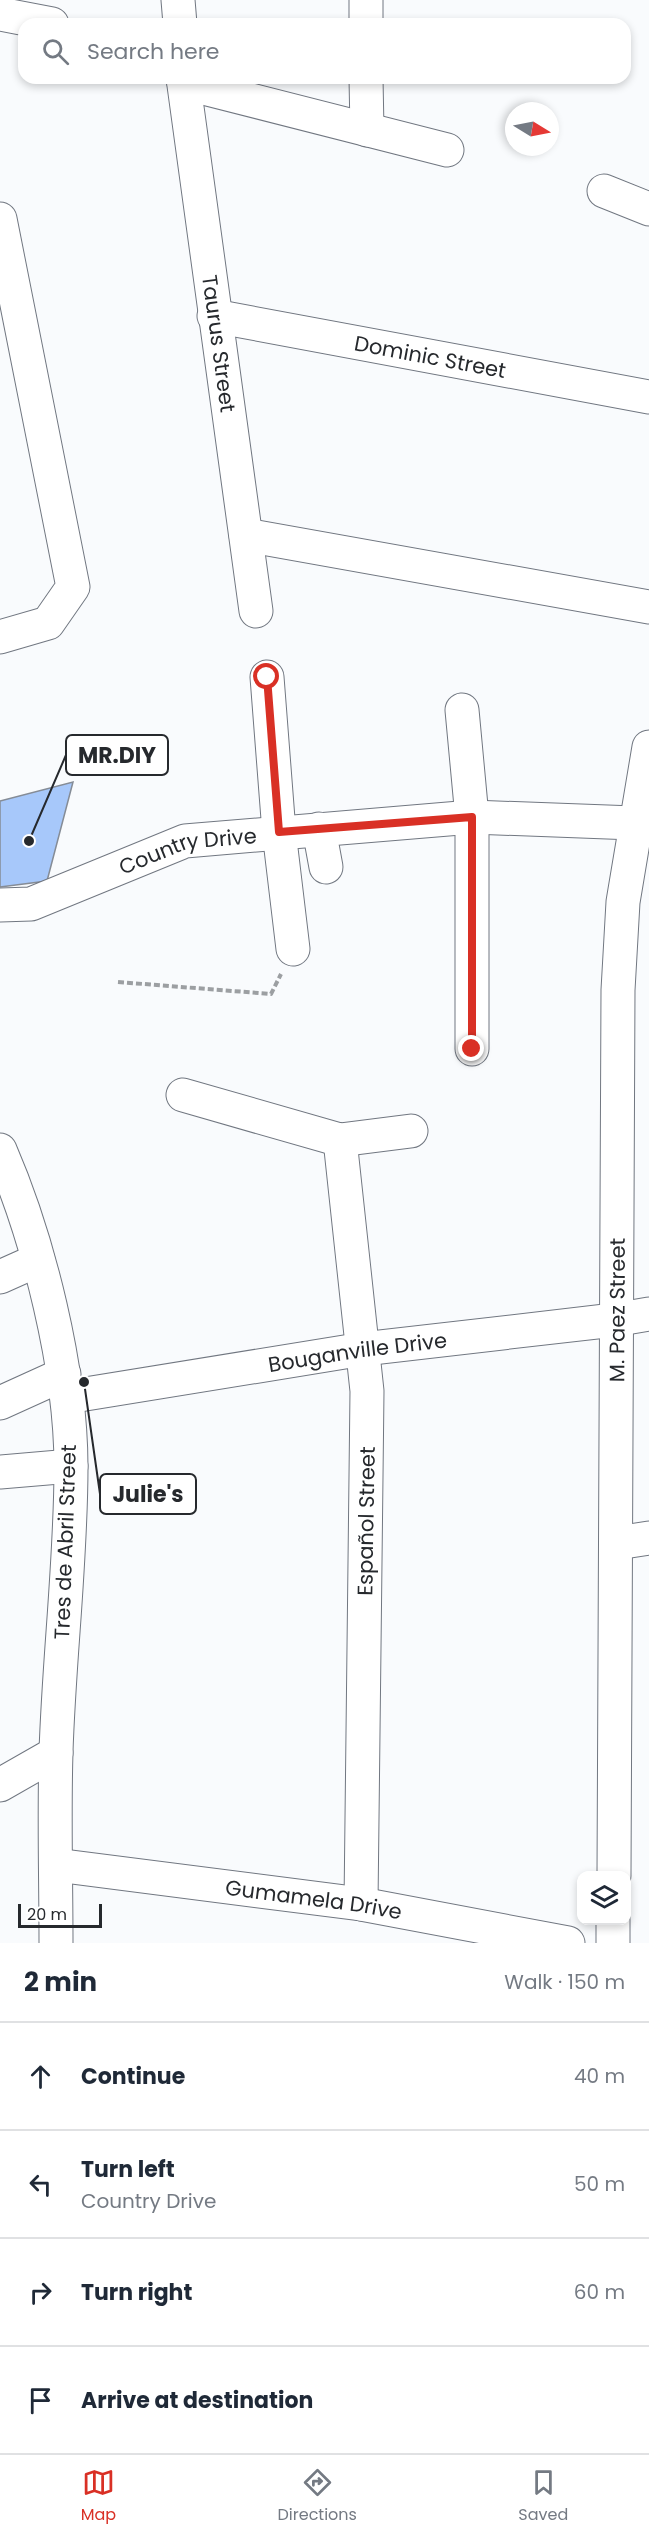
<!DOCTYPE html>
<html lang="en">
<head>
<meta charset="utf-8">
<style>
	:root { --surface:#fff; --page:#f6f6f7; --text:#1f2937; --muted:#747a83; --line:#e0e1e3; --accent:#d93025 }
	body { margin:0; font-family:Poppins,sans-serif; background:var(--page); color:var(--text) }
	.controls { position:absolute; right:18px; bottom:18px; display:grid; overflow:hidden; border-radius:12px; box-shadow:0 3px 9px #0003 }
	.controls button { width:54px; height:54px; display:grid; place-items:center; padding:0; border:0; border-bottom:2px solid var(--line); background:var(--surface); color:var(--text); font:30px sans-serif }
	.compass { position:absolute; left:505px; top:102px; width:54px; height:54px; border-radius:50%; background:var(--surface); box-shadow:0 3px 9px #0003; rotate:100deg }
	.scale { position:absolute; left:18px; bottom:15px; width:84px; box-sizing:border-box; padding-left:6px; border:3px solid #26292d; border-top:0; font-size:16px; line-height:21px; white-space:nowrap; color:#26292d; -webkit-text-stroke:4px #fff; paint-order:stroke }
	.stop { position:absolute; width:18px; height:18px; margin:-14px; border:4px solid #d93025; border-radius:50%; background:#fff }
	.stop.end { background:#d93025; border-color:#fff; box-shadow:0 2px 6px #0008 }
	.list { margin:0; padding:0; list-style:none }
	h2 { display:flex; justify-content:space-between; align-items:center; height:78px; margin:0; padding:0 24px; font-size:26px }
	h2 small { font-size:20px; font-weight:400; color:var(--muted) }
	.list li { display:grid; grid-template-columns:39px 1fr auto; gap:18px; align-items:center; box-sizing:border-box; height:108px; padding:0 24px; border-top:2px solid var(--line) }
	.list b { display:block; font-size:22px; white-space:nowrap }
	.list p { margin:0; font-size:20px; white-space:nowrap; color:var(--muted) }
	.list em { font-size:20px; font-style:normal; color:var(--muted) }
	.icon { flex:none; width:33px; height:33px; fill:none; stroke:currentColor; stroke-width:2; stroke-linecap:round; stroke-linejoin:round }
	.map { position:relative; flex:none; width:649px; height:1943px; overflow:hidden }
	.search { position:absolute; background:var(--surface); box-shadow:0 3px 9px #0003; left:18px; right:18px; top:18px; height:66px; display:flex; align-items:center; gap:15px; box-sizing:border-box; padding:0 21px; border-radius:18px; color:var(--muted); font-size:22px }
	.sheet { height:510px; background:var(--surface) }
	nav { display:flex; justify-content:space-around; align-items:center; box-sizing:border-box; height:84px; border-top:2px solid var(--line); background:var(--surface); font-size:16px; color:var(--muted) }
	nav a { display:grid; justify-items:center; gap:3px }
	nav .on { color:var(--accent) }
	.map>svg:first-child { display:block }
</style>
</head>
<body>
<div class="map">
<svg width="649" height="1943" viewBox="0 0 649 1943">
	<rect width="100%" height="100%" fill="#f9fbfd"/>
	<!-- building -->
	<polygon fill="#a7c8fa" stroke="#858c96" stroke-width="1.5" points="73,782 47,881 0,887 0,801"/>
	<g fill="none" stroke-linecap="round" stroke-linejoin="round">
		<!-- minor casing -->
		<g stroke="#717781" stroke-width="35">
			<g id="minor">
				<polyline points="178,0 180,24"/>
				<polyline points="366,0 366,24"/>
				<polyline points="0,14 52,24"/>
				<path id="s1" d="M 183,78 L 256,611"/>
				<polyline points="366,78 367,130"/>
				<polyline points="184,83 447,150"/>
				<polyline points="604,191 649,209"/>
				<polyline points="0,219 73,587 48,623 0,637"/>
				<path id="s2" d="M 214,316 L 649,397"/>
				<polyline points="246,535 649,607"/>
				<polyline points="267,677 279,832 293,949"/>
				<polyline points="462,710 472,817 472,1049"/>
				<polyline points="319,829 326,867"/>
				<path id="s3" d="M 0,905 L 31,904 L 185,841 L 472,817 L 634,823"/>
				<polyline points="183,1095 340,1140 411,1131"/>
				<polyline points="340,1140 367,1391 361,1904"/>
				<path d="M 0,1150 C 39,1240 71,1369 71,1467 C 71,1562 59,1657 56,1752 C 54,1816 56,1880 56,1943"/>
				<polyline points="0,1277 38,1260"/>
				<path id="s4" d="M 67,1397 L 363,1349 L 614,1320 L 649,1314"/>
				<polyline points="0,1403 64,1374"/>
				<polyline points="0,1472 71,1466"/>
				<polyline points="617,1543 649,1538"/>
				<polyline points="0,1785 56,1753"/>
				<path id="s5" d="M 56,1865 L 361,1904 L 568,1943"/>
				<path id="s6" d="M 614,1876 L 618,990 L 623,902 L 649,747"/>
				<polyline points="613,1943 613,1920"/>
			</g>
		</g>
		<!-- path -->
		<polyline stroke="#9c9fa2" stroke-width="4" stroke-dasharray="6 3" stroke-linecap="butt" points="118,982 271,994 281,974"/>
		<!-- minor -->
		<use href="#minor" stroke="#fff" stroke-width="33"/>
	</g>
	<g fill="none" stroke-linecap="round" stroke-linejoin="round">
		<!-- route -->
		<polyline stroke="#d93025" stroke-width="8" points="267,677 279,832 472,817 472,1049"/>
	</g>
	<g text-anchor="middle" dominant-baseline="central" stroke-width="5" stroke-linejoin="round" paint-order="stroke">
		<!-- street labels -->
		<g font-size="21" fill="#26292d" stroke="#fff">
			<text stroke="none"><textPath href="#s1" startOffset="268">Taurus Street</textPath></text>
			<text stroke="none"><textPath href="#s2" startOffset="220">Dominic Street</textPath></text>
			<text stroke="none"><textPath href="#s3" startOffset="198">Country Drive</textPath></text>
			<text stroke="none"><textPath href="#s6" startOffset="566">M. Paez Street</textPath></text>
			<text stroke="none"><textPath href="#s4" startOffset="294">Bouganville Drive</textPath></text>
			<text transform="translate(366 1521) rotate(-89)">Español Street</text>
			<text transform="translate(65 1542) rotate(-88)">Tres de Abril Street</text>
			<text stroke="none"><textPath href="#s5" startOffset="260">Gumamela Drive</textPath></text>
		</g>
	</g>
	<!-- callouts -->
	<path fill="none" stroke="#26292d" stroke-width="2" d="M29 841L66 755M84 1382L100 1494"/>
	<g fill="#26292d" stroke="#fff" stroke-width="2">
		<circle cx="29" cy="841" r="6"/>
		<circle cx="84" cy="1382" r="6"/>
	</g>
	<g fill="#fff" stroke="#26292d" stroke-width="2">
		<rect x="66" y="735" width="102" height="40" rx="6"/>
		<rect x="100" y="1474" width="96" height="40" rx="6"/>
	</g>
	<g font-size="22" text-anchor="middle" font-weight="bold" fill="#26292d">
		<text x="117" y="763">MR.DIY</text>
		<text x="148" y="1502">Julie's</text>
	</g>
</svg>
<div class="controls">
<button><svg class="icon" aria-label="layers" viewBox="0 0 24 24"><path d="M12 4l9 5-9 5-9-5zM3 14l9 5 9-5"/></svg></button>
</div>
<svg class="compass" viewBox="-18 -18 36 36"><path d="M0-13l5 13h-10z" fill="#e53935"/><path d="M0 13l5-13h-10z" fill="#747a83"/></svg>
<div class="scale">20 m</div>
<div class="stop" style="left:267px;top:677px"></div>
<div class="stop end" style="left:472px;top:1049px"></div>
<div class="search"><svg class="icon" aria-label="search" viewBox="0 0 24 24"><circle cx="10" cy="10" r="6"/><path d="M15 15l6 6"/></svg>Search here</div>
</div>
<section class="sheet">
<h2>2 min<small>Walk · 150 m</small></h2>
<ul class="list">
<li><svg class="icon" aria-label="ahead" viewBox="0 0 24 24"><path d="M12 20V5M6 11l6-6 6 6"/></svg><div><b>Continue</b></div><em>40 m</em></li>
<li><svg class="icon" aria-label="left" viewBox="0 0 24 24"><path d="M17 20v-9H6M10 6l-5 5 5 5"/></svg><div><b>Turn left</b><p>Country Drive</p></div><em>50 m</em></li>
<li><svg class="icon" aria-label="right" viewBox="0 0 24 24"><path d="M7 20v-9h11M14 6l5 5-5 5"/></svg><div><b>Turn right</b></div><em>60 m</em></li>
<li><svg class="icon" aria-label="arrive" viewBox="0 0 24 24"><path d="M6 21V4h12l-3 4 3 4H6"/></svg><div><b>Arrive at destination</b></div></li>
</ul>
</section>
<nav>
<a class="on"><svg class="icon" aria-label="map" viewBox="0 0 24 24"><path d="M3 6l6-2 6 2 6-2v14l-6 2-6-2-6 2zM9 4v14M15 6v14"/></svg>Map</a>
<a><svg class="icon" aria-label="directions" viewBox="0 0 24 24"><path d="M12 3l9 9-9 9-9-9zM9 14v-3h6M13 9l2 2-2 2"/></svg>Directions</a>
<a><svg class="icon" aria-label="saved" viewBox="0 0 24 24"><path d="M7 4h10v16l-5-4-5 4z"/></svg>Saved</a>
</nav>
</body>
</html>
